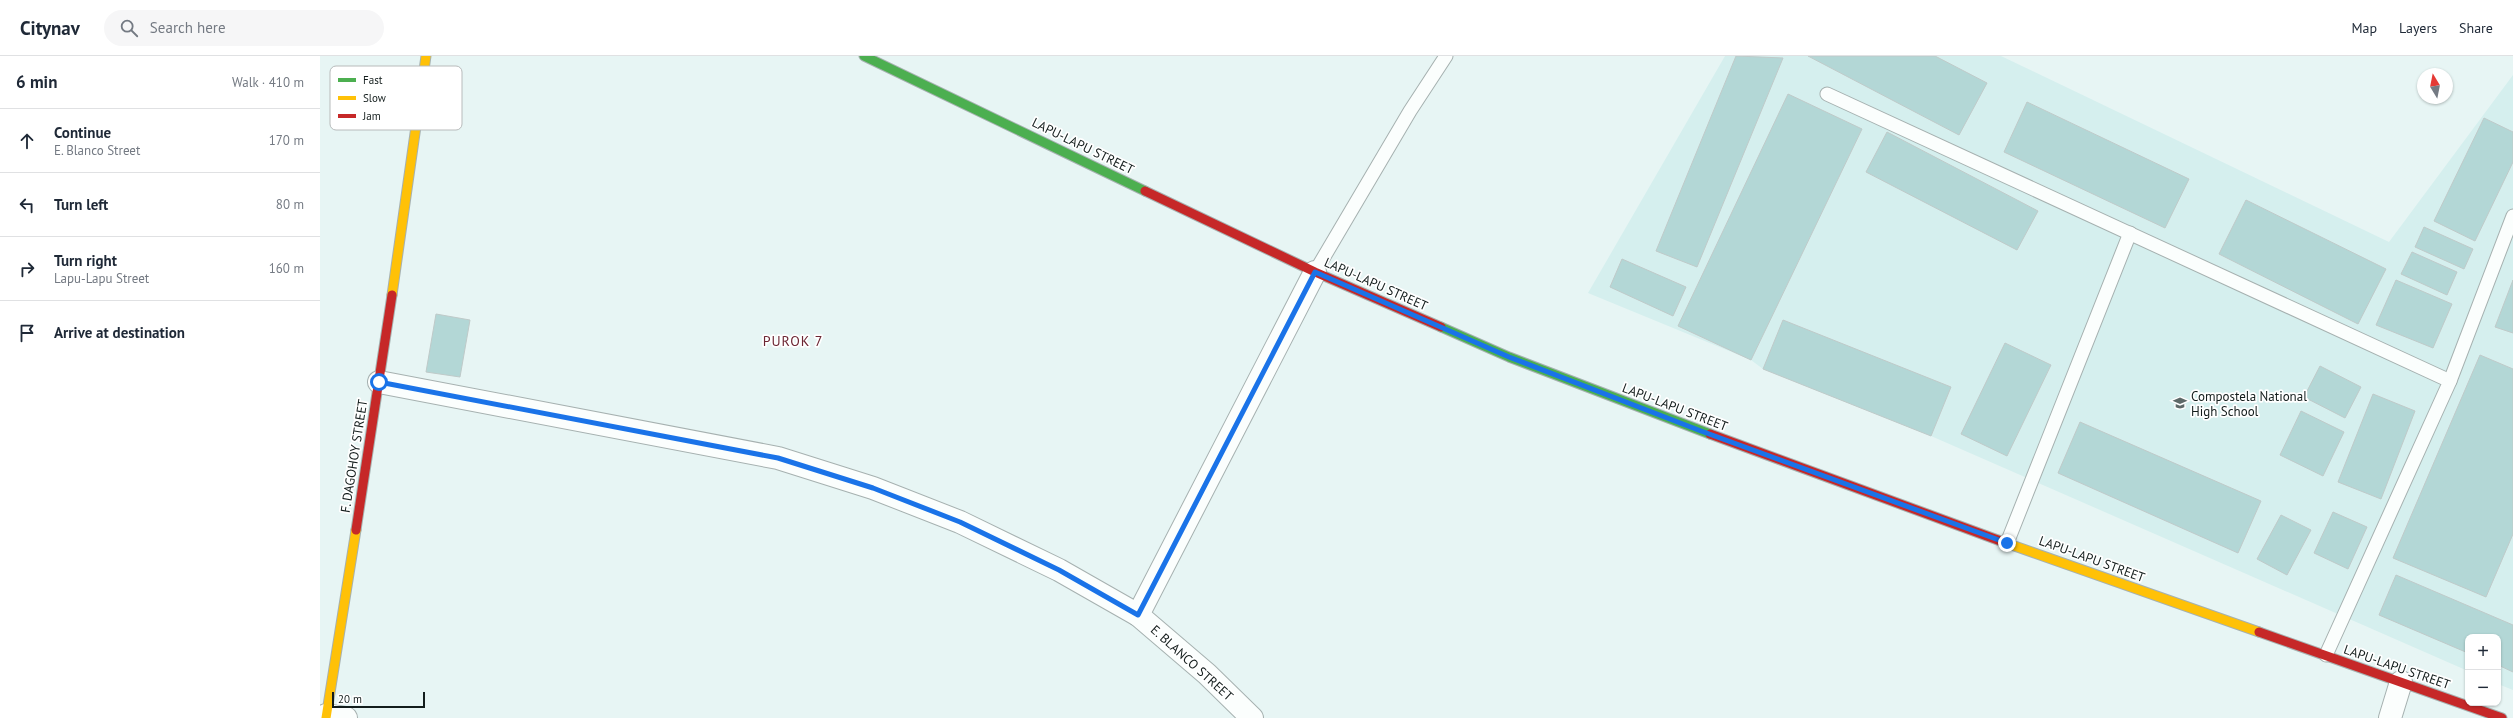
<!DOCTYPE html>
<html lang="en">
<head>
<meta charset="utf-8">
<style>
	:root { --surface:#fff; --page:#f6f6f7; --text:#1f2937; --muted:#747a83; --line:#e0e1e3 }
	body { margin:0; font-family:"PT Sans",sans-serif; background:var(--page); color:var(--text) }
	.controls { position:absolute; right:12px; bottom:12px; display:grid; overflow:hidden; border-radius:8px; box-shadow:0 1px 3px #0004 }
	.controls button { width:36px; height:36px; display:grid; place-items:center; padding:0; border:0; border-bottom:1px solid var(--line); background:var(--surface); color:var(--text); font:20px sans-serif }
	.compass { position:absolute; left:2097px; top:12px; width:36px; height:36px; border-radius:50%; background:var(--surface); box-shadow:0 1px 3px #0004; rotate:350deg }
	.scale { position:absolute; left:12px; bottom:10px; width:93px; box-sizing:border-box; padding-left:4px; border:2px solid #131d1c; border-top:0; font-size:11px; line-height:14px; white-space:nowrap; color:#131d1c; -webkit-text-stroke:3px #fff; paint-order:stroke }
	.stop { position:absolute; width:12px; height:12px; margin:-9px; border:3px solid #1a73e8; border-radius:50%; background:#fff }
	.stop.end { background:#1a73e8; border-color:#fff; box-shadow:0 1px 4px #0008 }
	.list { margin:0; padding:0; list-style:none }
	h2 { display:flex; justify-content:space-between; align-items:center; height:52px; margin:0; padding:0 16px; font-size:17px }
	h2 small { font-size:13px; font-weight:400; color:var(--muted) }
	.list li { display:grid; grid-template-columns:26px 1fr auto; gap:12px; align-items:center; box-sizing:border-box; height:64px; padding:0 16px; border-top:1px solid var(--line) }
	.list b { display:block; font-size:15px; white-space:nowrap }
	.list p { margin:0; font-size:13px; white-space:nowrap; color:var(--muted) }
	.list em { font-size:13px; font-style:normal; color:var(--muted) }
	.icon { flex:none; width:22px; height:22px; fill:none; stroke:currentColor; stroke-width:2; stroke-linecap:round; stroke-linejoin:round }
	.map { position:relative; flex:none; width:2193px; height:662px; overflow:hidden }
	header { display:flex; align-items:center; gap:24px; box-sizing:border-box; height:56px; padding:0 20px; background:var(--surface); border-bottom:1px solid var(--line) }
	header strong { font-size:19px }
	nav { display:flex; gap:22px; margin-inline-start:auto; font-size:14px }
	.search { width:280px; height:36px; background:var(--page); display:flex; align-items:center; gap:10px; box-sizing:border-box; padding:0 14px; border-radius:22px; color:var(--muted); font-size:15px }
	main { display:flex }
	aside { flex:1; background:var(--surface) }
	.map>svg:first-child { display:block }
</style>
</head>
<body>
<header>
<strong>Citynav</strong>
<div class="search"><svg class="icon" aria-label="search" viewBox="0 0 24 24"><circle cx="10" cy="10" r="6"/><path d="M15 15l6 6"/></svg>Search here</div>
<nav><a>Map</a><a>Layers</a><a>Share</a></nav>
</header>
<main>
<aside>
<h2>6 min<small>Walk · 410 m</small></h2>
<ul class="list">
<li><svg class="icon" aria-label="ahead" viewBox="0 0 24 24"><path d="M12 20V5M6 11l6-6 6 6"/></svg><div><b>Continue</b><p>E. Blanco Street</p></div><em>170 m</em></li>
<li><svg class="icon" aria-label="left" viewBox="0 0 24 24"><path d="M17 20v-9H6M10 6l-5 5 5 5"/></svg><div><b>Turn left</b></div><em>80 m</em></li>
<li><svg class="icon" aria-label="right" viewBox="0 0 24 24"><path d="M7 20v-9h11M14 6l5 5-5 5"/></svg><div><b>Turn right</b><p>Lapu-Lapu Street</p></div><em>160 m</em></li>
<li><svg class="icon" aria-label="arrive" viewBox="0 0 24 24"><path d="M6 21V4h12l-3 4 3 4H6"/></svg><div><b>Arrive at destination</b></div></li>
</ul>
</aside>
<div class="map">
<svg width="2193" height="662" viewBox="0 0 2193 662">
	<rect width="100%" height="100%" fill="#e7f5f4"/>
	<!-- built -->
	<polygon fill="#d5efee" points="1405,0 1681,0 2069,186 2193,19 2193,634 2178,628 2178,581 2148,581 2148,615 1611,380 1443,313 1431,304 1268,237"/>
	<!-- building -->
	<g fill="#b3d7d6" stroke="#bfcac9">
		<polygon points="1416,0 1463,2 1377,211 1336,195"/>
		<polygon points="1488,0 1615,0 1667,27 1639,79"/>
		<polygon points="1468,38 1542,73 1431,304 1358,270"/>
		<polygon points="1707,46 1869,123 1845,172 1684,96"/>
		<polygon points="2164,62 2193,76 2193,106 2155,185 2114,165"/>
		<polygon points="1567,76 1718,155 1697,194 1546,116"/>
		<polygon points="1926,144 2066,213 2038,268 1899,198"/>
		<polygon points="2104,171 2153,193 2144,213 2095,191"/>
		<polygon points="2092,196 2137,216 2127,239 2081,218"/>
		<polygon points="1302,203 1366,231 1353,260 1290,231"/>
		<polygon points="2076,224 2132,248 2113,292 2056,269"/>
		<polygon points="2193,224 2193,277 2175,271"/>
		<polygon points="116,258 150,264 140,321 106,316"/>
		<polygon points="1463,264 1631,331 1611,380 1443,313"/>
		<polygon points="1685,287 1731,309 1687,400 1641,378"/>
		<polygon points="2160,299 2193,313 2193,478 2166,541 2073,502"/>
		<polygon points="2000,310 2041,331 2025,362 1984,341"/>
		<polygon points="2053,338 2095,355 2061,443 2018,426"/>
		<polygon points="1981,355 2024,376 2003,420 1960,399"/>
		<polygon points="1760,366 1941,445 1918,497 1738,417"/>
		<polygon points="2013,456 2047,471 2028,513 1994,497"/>
		<polygon points="1961,459 1991,474 1967,519 1937,503"/>
		<polygon points="2076,519 2193,569 2193,616 2178,609 2178,581 2148,581 2148,597 2059,559"/>
	</g>
	<g fill="none" stroke-linecap="round" stroke-linejoin="round">
		<!-- lane casing -->
		<g stroke="#a6b1b0" stroke-width="15">
			<g id="lane">
				<polyline points="1507,38 2130,325 2006,599"/>
				<polyline points="995,216 1090,55 1126,0"/>
				<polyline points="2130,325 2193,160"/>
				<polyline points="1687,487 1810,177"/>
			</g>
		</g>
		<!-- street casing -->
		<g stroke="#a6b1b0" stroke-width="24">
			<g id="street">
				<polyline points="59,326 458,402 553,432 640,466 739,514 818,559 887,618 932,662"/>
				<polyline points="818,559 995,216"/>
				<polyline points="6,659 26,662"/>
				<polyline points="2070,662 2081,626"/>
			</g>
		</g>
		<!-- fast casing -->
		<g stroke="#a6b1b0" stroke-width="11">
			<g id="fast">
				<polyline points="544,0 825,135"/>
				<polyline points="1121,271 1189,301 1390,378"/>
			</g>
		</g>
		<!-- slow casing -->
		<g stroke="#a6b1b0" stroke-width="11">
			<g id="slow">
				<polyline points="72,239 106,0"/>
				<polyline points="1686,487 1939,576"/>
				<polyline points="6,662 36,474"/>
			</g>
		</g>
		<!-- jam casing -->
		<g stroke="#a6b1b0" stroke-width="11">
			<g id="jam">
				<polyline points="825,135 995,216 1121,271"/>
				<polyline points="1390,378 1686,487"/>
				<polyline points="36,474 72,239"/>
				<polyline points="1939,576 2182,662"/>
			</g>
		</g>
		<!-- lane -->
		<use href="#lane" stroke="#fbfefd" stroke-width="13"/>
		<!-- street -->
		<use href="#street" stroke="#fbfefd" stroke-width="22"/>
		<!-- fast -->
		<use href="#fast" stroke="#4caf50" stroke-width="9"/>
		<!-- slow -->
		<use href="#slow" stroke="#ffc107" stroke-width="9"/>
		<!-- jam -->
		<use href="#jam" stroke="#c62828" stroke-width="9"/>
	</g>
	<g fill="none" stroke-linecap="round" stroke-linejoin="round">
		<!-- route -->
		<polyline stroke="#1a73e8" stroke-width="5" points="59,326 458,402 553,432 640,466 739,514 818,559 995,216 1189,301 1381,375 1687,487"/>
	</g>
	<!-- icons -->
	<defs>
		<g id="school-bare" transform="scale(1.08)"><path d="M0-5L7-2L0 1L-7-2ZM-4 1L0 2.5L4 1V4Q0 6-4 4Z" fill="#5d6968" stroke="#fff" stroke-width="2.5" paint-order="stroke"/></g>
	</defs>
	<g fill-rule="evenodd">
		<use href="#school-bare" x="1860" y="347"/>
	</g>
	<g text-anchor="middle" dominant-baseline="central" stroke-width="3.5" stroke-linejoin="round" paint-order="stroke">
		<!-- street labels -->
		<g font-size="13" fill="#131d1c" stroke="#fff">
			<text transform="translate(763 90) rotate(26)">LAPU-LAPU STREET</text>
			<text transform="translate(1056 228) rotate(24)">LAPU-LAPU STREET</text>
			<text transform="translate(1355 351) rotate(21)">LAPU-LAPU STREET</text>
			<text transform="translate(34 400) rotate(-81)">F. DAGOHOY STREET</text>
			<text transform="translate(1772 503) rotate(20)">LAPU-LAPU STREET</text>
			<text transform="translate(872 607) rotate(42)">E. BLANCO STREET</text>
			<text transform="translate(2077 611) rotate(19)">LAPU-LAPU STREET</text>
		</g>
		<!-- poi labels -->
		<g font-size="13" fill="#131d1c" stroke="#fff" text-anchor="start">
			<text x="1871" y="340">Compostela National<tspan x="1871" dy="15">High School</tspan></text>
		</g>
		<!-- neighbourhood labels -->
		<g font-size="14" letter-spacing="1" fill="#6c2633" stroke="#fff">
			<text x="473" y="285">PUROK 7</text>
		</g>
	</g>
	<!-- legend -->
	<rect x="10" y="10" width="132" height="64" rx="6" fill="#fff" stroke="#b8bbbb" stroke-width="1"/>
	<rect x="18" y="22" width="18" height="4" fill="#4caf50"/>
	<rect x="18" y="40" width="18" height="4" fill="#ffc107"/>
	<rect x="18" y="58" width="18" height="4" fill="#c62828"/>
	<g font-size="11" fill="#131d1c">
		<text x="43" y="28">Fast</text>
		<text x="43" y="46">Slow</text>
		<text x="43" y="64">Jam</text>
	</g>
</svg>
<div class="controls">
<button>+</button>
<button>−</button>
</div>
<svg class="compass" viewBox="-18 -18 36 36"><path d="M0-13l5 13h-10z" fill="#e53935"/><path d="M0 13l5-13h-10z" fill="#747a83"/></svg>
<div class="scale">20 m</div>
<div class="stop" style="left:59px;top:326px"></div>
<div class="stop end" style="left:1687px;top:487px"></div>
</div>
</main>
</body>
</html>
